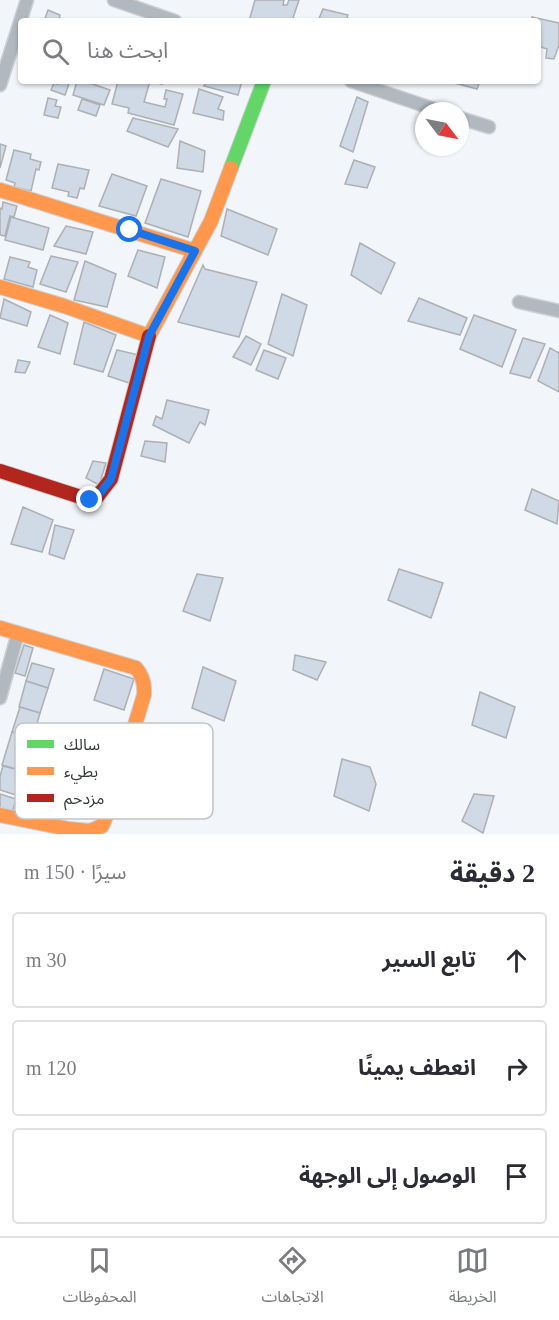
<!DOCTYPE html>
<html lang="ar">
<head>
<meta charset="utf-8">
<style>
	:root { --surface:#fff; --page:#f7f7f7; --text:#2b2b33; --muted:#7c7c81; --line:#e1e1e2; --accent:#787b7f }
	body { margin:0; font-family:"Times New Roman","Noto Sans Arabic",serif; background:var(--page); color:var(--text); direction:rtl }
	.compass { position:absolute; left:415px; top:102px; width:54px; height:54px; border-radius:50%; background:var(--surface); box-shadow:0 2px 4px #0004; rotate:122deg }
	.stop { position:absolute; width:18px; height:18px; margin:-14px; border:4px solid #1a73e8; border-radius:50%; background:#fff }
	.stop.end { background:#1a73e8; border-color:#fff; box-shadow:0 2px 6px #0008 }
	.list { margin:0; padding:0; list-style:none }
	h2 { display:flex; justify-content:space-between; align-items:center; height:78px; margin:0; padding:0 24px; font-size:26px }
	h2 small { font-size:20px; font-weight:400; color:var(--muted) }
	.list li { display:grid; grid-template-columns:39px 1fr auto; gap:18px; align-items:center; box-sizing:border-box; height:96px; margin:0 12px 12px; padding:0 12px; border:2px solid var(--line); border-radius:6px }
	.list b { display:block; font-size:22px; white-space:nowrap }
	.list em { font-size:20px; font-style:normal; color:var(--muted) }
	.icon { flex:none; width:33px; height:33px; fill:none; stroke:currentColor; stroke-width:2; stroke-linecap:round; stroke-linejoin:round }
	.map { position:relative; flex:none; width:559px; height:834px; overflow:hidden; direction:ltr }
	.search { position:absolute; background:var(--surface); box-shadow:0 2px 4px #0004; left:18px; right:18px; top:18px; height:66px; display:flex; align-items:center; gap:15px; box-sizing:border-box; padding:0 21px; border-radius:6px; color:var(--muted); font-size:22px }
	.sheet { height:402px; background:var(--surface) }
	nav { display:flex; justify-content:space-around; align-items:center; box-sizing:border-box; height:84px; border-top:2px solid var(--line); background:var(--surface); font-size:16px; color:var(--muted) }
	nav a { display:grid; justify-items:center; gap:3px }
	nav .on { color:var(--accent) }
	.map>svg:first-child { display:block }
</style>
</head>
<body>
<div class="map">
<svg width="559" height="834" viewBox="0 0 559 834">
	<rect width="100%" height="100%" fill="#f2f6fa"/>
	<!-- building -->
	<g fill="#d0d9e6" stroke="#adb0b3" stroke-width="1.5">
		<polygon points="255,0 284,0 283,5 287,5 289,0 299,0 292,21 249,21"/>
		<polygon points="323,9 348,15 346,21 318,21"/>
		<polygon points="48,10 60,15 59,21 44,21"/>
		<polygon points="532,17 559,23 559,45 554,59 546,58 547,49 538,46 538,21 531,21"/>
		<polygon points="59,81 70,81 65,95 51,90 54,83 58,84"/>
		<polygon points="77,81 84,81 110,90 104,105 73,95"/>
		<polygon points="118,81 163,81 162,84 150,81 144,102 165,107 167,99 164,99 166,90 183,94 174,125 128,113 129,108 112,104"/>
		<polygon points="206,81 242,81 238,95 204,86"/>
		<polygon points="447,81 480,81 477,89"/>
		<polygon points="199,89 223,97 218,109 224,111 223,120 193,113"/>
		<polygon points="357,97 368,102 353,152 340,146"/>
		<polygon points="48,98 57,100 55,106 61,107 58,118 44,115"/>
		<polygon points="82,99 100,105 96,116 78,110"/>
		<polygon points="133,118 178,129 168,147 127,131"/>
		<polygon points="180,141 205,151 203,172 177,168"/>
		<polygon points="0,144 6,146 0,168"/>
		<polygon points="14,150 31,154 30,159 41,162 39,170 36,169 31,191 14,187 15,183 6,180"/>
		<polygon points="354,160 375,167 367,188 345,184"/>
		<polygon points="58,164 89,170 84,189 80,188 77,198 68,196 69,192 52,188"/>
		<polygon points="112,174 147,186 136,216 99,206"/>
		<polygon points="161,179 201,191 188,237 145,223"/>
		<polygon points="3,202 17,206 14,217 10,216 5,236 0,235 0,208 2,209"/>
		<polygon points="227,209 277,229 268,255 221,236"/>
		<polygon points="11,217 49,228 43,250 5,240"/>
		<polygon points="66,226 93,232 86,254 54,246"/>
		<polygon points="360,243 395,263 381,294 351,275"/>
		<polygon points="138,250 165,257 157,288 128,276"/>
		<polygon points="51,256 78,262 66,292 40,284"/>
		<polygon points="10,257 30,262 28,267 37,270 33,287 4,279"/>
		<polygon points="85,261 116,274 107,307 74,300"/>
		<polygon points="203,265 205,269 257,282 239,337 178,322"/>
		<polygon points="282,294 307,305 293,356 268,344"/>
		<polygon points="419,298 467,318 460,335 408,321"/>
		<polygon points="4,299 31,312 27,326 0,318"/>
		<polygon points="50,315 68,323 60,354 38,347"/>
		<polygon points="474,315 516,330 502,367 460,349"/>
		<polygon points="84,322 116,335 103,372 74,364"/>
		<polygon points="246,336 261,344 251,365 233,357"/>
		<polygon points="523,338 545,344 530,378 510,373"/>
		<polygon points="550,348 559,353 559,392 538,381"/>
		<polygon points="117,350 139,355 132,384 108,376"/>
		<polygon points="264,350 286,358 278,379 256,370"/>
		<polygon points="18,360 30,362 25,373 15,372"/>
		<polygon points="167,400 209,410 205,425 200,422 189,443 153,425 156,416 162,419"/>
		<polygon points="145,441 167,443 165,462 141,456"/>
		<polygon points="93,461 106,463 99,485 86,478"/>
		<polygon points="532,489 559,501 557,524 525,510"/>
		<polygon points="23,507 53,520 42,552 11,544"/>
		<polygon points="55,525 74,530 64,559 49,554"/>
		<polygon points="399,569 443,583 431,618 388,600"/>
		<polygon points="197,574 223,578 210,621 183,611"/>
		<polygon points="24,645 33,648 25,676 15,673"/>
		<polygon points="295,655 326,662 317,680 293,670"/>
		<polygon points="32,663 54,669 48,688 26,681"/>
		<polygon points="203,667 236,681 224,721 192,708"/>
		<polygon points="104,669 134,679 124,710 94,700"/>
		<polygon points="26,681 48,688 40,713 19,707"/>
		<polygon points="480,692 515,707 506,738 472,725"/>
		<polygon points="20,707 40,713 33,738 12,732"/>
		<polygon points="12,732 33,738 23,771 2,765"/>
		<polygon points="342,759 370,767 376,784 369,811 334,796"/>
		<polygon points="3,766 23,771 16,795 0,790 0,776"/>
		<polygon points="0,794 16,799 12,813 0,810"/>
		<polygon points="474,794 494,796 483,833 462,821"/>
	</g>
	<g fill="none" stroke-linecap="round" stroke-linejoin="round">
		<!-- street casing -->
		<g stroke="#cdd0d3" stroke-width="15">
			<g id="street">
				<polyline points="114,0 175,21"/>
				<polyline points="351,81 440,111"/>
				<polyline points="0,85 27,0"/>
				<polyline points="460,118 489,127"/>
				<polyline points="519,302 559,311"/>
				<polyline points="0,698 18,633"/>
			</g>
		</g>
		<!-- fast casing -->
		<g stroke="#cdd0d3" stroke-width="16">
			<polyline id="fast" points="231,168 264,81"/>
		</g>
		<!-- slow casing -->
		<g stroke="#cdd0d3" stroke-width="16">
			<g id="slow">
				<polyline points="0,190 195,251"/>
				<polyline points="0,287 64,306 149,336 211,221 231,168"/>
				<path d="M 0,628 L 136,668 C 143,676 145,684 144,695 L 111,804 L 102,826 L 90,831 L 69,829 L 0,815"/>
			</g>
		</g>
		<!-- jam casing -->
		<g stroke="#cdd0d3" stroke-width="16">
			<polyline id="jam" points="0,471 90,500 97,497 111,479 149,336"/>
		</g>
		<!-- street -->
		<use href="#street" stroke="#b2b8c0" stroke-width="12"/>
		<!-- fast -->
		<use href="#fast" stroke="#63d668" stroke-width="14"/>
		<!-- slow -->
		<use href="#slow" stroke="#ff974d" stroke-width="14"/>
		<!-- jam -->
		<use href="#jam" stroke="#b3261e" stroke-width="14"/>
	</g>
	<g fill="none" stroke-linecap="round" stroke-linejoin="round">
		<!-- route -->
		<polyline stroke="#1a73e8" stroke-width="8" points="90,500 97,497 111,479 149,336 195,251 130,230"/>
	</g>
	<!-- legend -->
	<rect x="15" y="723" width="198" height="96" rx="9" fill="#fff" stroke="#c3c4c5" stroke-width="1.5"/>
	<rect x="27" y="740" width="27" height="8" fill="#63d668"/>
	<rect x="27" y="767" width="27" height="8" fill="#ff974d"/>
	<rect x="27" y="794" width="27" height="8" fill="#b3261e"/>
	<g font-size="16" fill="#36393d">
		<text x="64" y="750">سالك</text>
		<text x="64" y="777">بطيء</text>
		<text x="64" y="804">مزدحم</text>
	</g>
</svg>
<svg class="compass" viewBox="-18 -18 36 36"><path d="M0-13l5 13h-10z" fill="#e53935"/><path d="M0 13l5-13h-10z" fill="#7c7c81"/></svg>
<div class="stop" style="left:130px;top:230px"></div>
<div class="stop end" style="left:90px;top:500px"></div>
<div class="search"><svg class="icon" aria-label="search" viewBox="0 0 24 24"><circle cx="10" cy="10" r="6"/><path d="M15 15l6 6"/></svg>ابحث هنا</div>
</div>
<section class="sheet">
<h2>2 دقيقة<small>سيرًا · 150 m</small></h2>
<ul class="list">
<li><svg class="icon" aria-label="ahead" viewBox="0 0 24 24"><path d="M12 20V5M6 11l6-6 6 6"/></svg><div><b>تابع السير</b></div><em>30 m</em></li>
<li><svg class="icon" aria-label="right" viewBox="0 0 24 24"><path d="M7 20v-9h11M14 6l5 5-5 5"/></svg><div><b>انعطف يمينًا</b></div><em>120 m</em></li>
<li><svg class="icon" aria-label="arrive" viewBox="0 0 24 24"><path d="M6 21V4h12l-3 4 3 4H6"/></svg><div><b>الوصول إلى الوجهة</b></div></li>
</ul>
</section>
<nav>
<a class="on"><svg class="icon" aria-label="map" viewBox="0 0 24 24"><path d="M3 6l6-2 6 2 6-2v14l-6 2-6-2-6 2zM9 4v14M15 6v14"/></svg>الخريطة</a>
<a><svg class="icon" aria-label="directions" viewBox="0 0 24 24"><path d="M12 3l9 9-9 9-9-9zM9 14v-3h6M13 9l2 2-2 2"/></svg>الاتجاهات</a>
<a><svg class="icon" aria-label="saved" viewBox="0 0 24 24"><path d="M7 4h10v16l-5-4-5 4z"/></svg>المحفوظات</a>
</nav>
</body>
</html>
